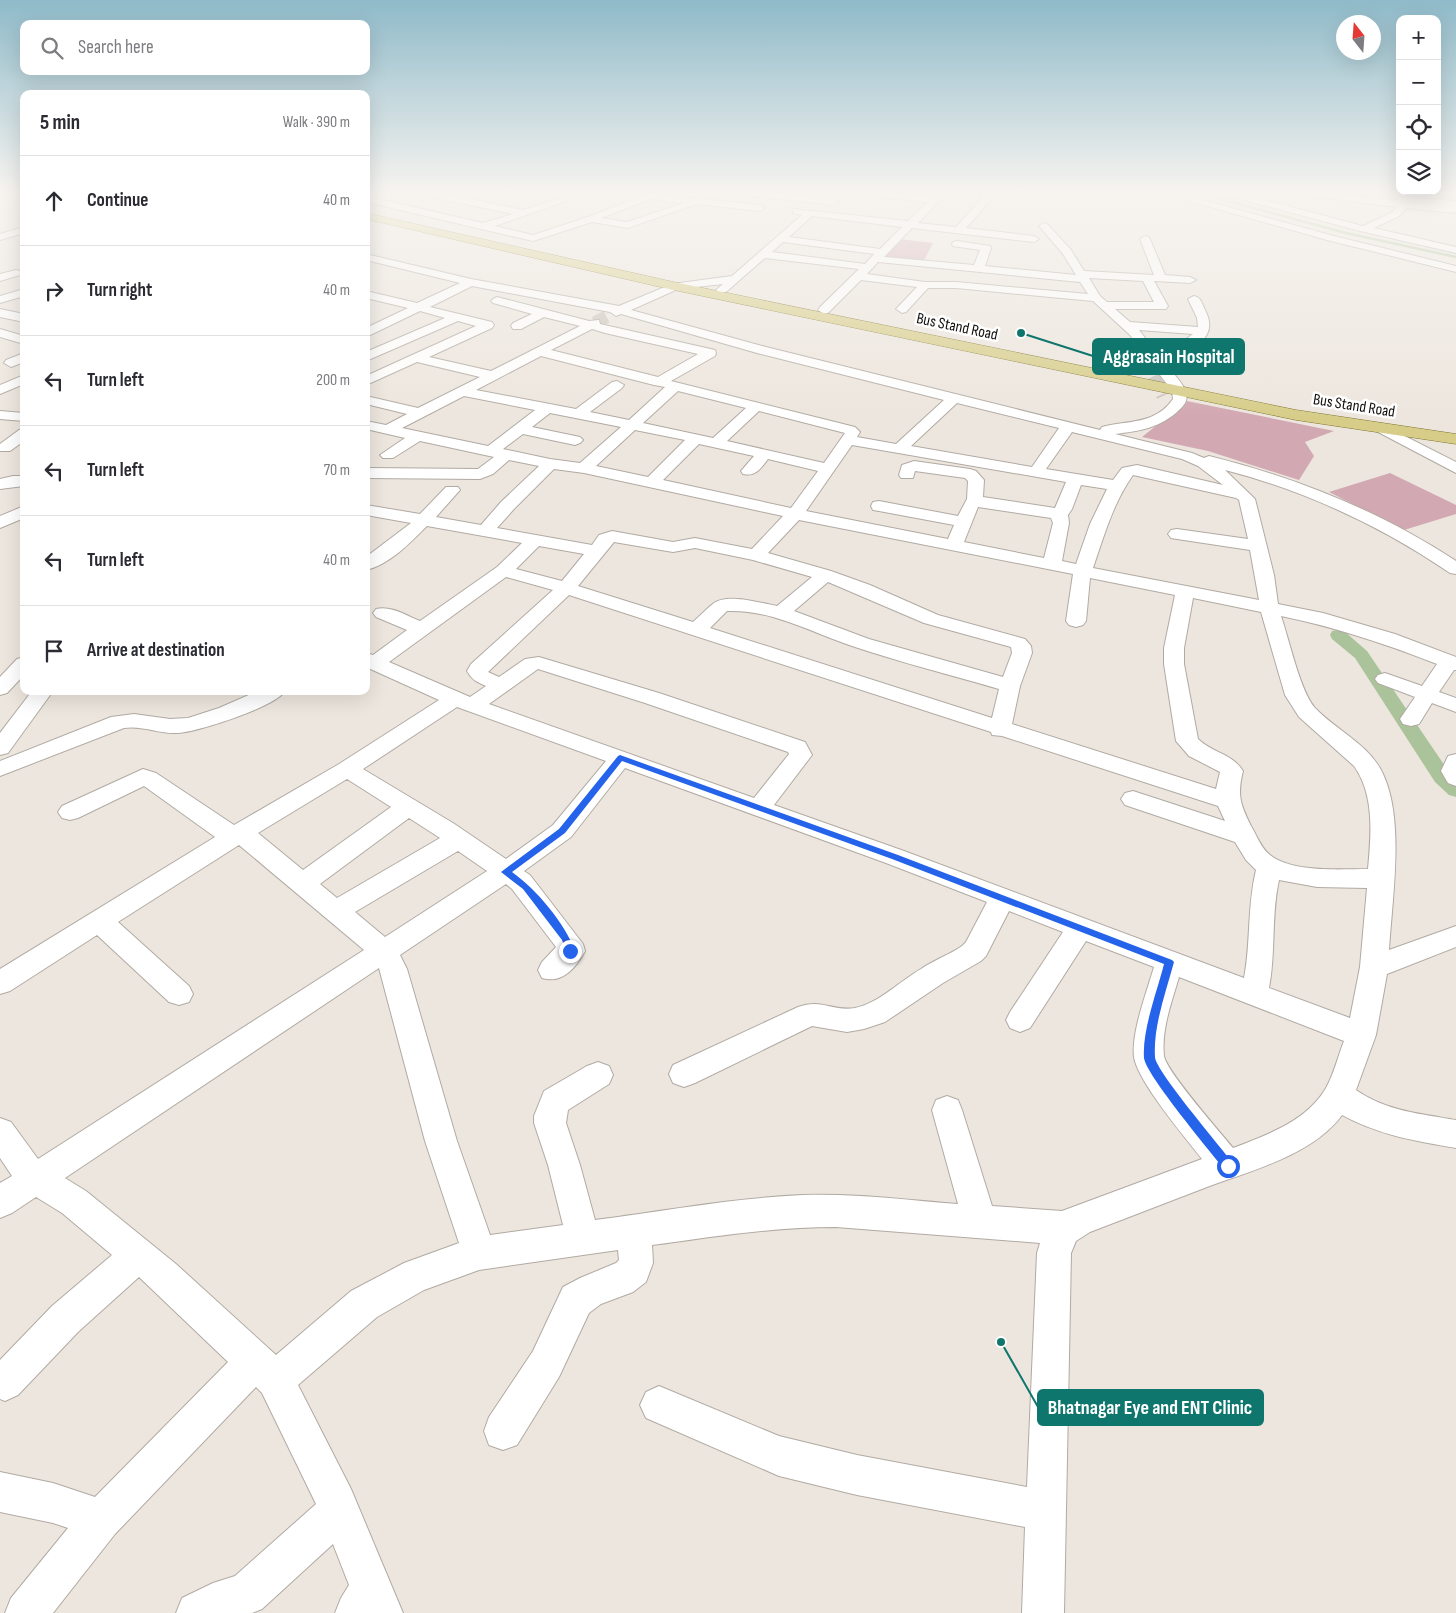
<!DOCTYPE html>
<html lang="en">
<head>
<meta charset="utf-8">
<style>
	:root { --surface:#fff; --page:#f2f2f3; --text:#2b2b33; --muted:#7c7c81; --line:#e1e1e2 }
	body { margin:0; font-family:"Sofia Sans Condensed",sans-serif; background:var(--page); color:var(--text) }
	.controls { position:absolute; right:15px; top:15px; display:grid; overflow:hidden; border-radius:10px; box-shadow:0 5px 20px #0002 }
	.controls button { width:45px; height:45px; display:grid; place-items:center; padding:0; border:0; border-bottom:1px solid var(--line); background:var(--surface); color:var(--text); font:25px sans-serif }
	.compass { position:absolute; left:1336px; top:15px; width:45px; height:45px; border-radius:50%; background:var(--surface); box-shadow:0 5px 20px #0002; rotate:343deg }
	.stop { position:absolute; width:15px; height:15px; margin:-11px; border:4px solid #2563eb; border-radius:50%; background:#fff }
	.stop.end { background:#2563eb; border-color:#fff; box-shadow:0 1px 5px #0008 }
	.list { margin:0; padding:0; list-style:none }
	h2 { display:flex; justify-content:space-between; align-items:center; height:65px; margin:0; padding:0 20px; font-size:21px }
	h2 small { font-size:16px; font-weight:400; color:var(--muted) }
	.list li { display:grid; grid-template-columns:32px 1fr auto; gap:15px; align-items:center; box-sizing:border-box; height:90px; padding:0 20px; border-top:1px solid var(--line) }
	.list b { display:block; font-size:19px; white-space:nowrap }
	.list em { font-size:16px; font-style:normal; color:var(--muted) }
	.icon { flex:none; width:28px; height:28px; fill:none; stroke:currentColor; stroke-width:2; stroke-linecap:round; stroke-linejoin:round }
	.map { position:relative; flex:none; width:1456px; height:1613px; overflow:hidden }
	.search { position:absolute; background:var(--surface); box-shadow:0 5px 20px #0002; left:20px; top:20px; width:350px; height:55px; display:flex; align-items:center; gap:12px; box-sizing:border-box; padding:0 18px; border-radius:10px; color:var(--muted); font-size:19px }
	.panel { position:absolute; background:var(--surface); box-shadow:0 5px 20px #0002; left:20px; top:90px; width:350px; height:605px; border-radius:10px }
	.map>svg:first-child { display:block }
</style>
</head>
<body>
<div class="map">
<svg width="1456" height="1613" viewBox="0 0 1456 1613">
	<rect width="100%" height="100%" fill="#ede6de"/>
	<!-- green -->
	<g fill="#d2a8b2">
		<polygon points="899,239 933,243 923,262 883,258"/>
		<polygon points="1187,401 1334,431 1305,442 1314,456 1299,480 1208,451 1142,437"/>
		<polygon points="1390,473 1456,505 1456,514 1404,530 1329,492"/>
	</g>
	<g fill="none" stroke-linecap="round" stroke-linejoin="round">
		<!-- stream -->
		<polyline stroke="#aac39a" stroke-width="2.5" points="1194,192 1346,233 1456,257"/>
		<!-- canal -->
		<polygon fill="#aac39a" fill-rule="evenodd" points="1338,630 1344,631 1367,651 1449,772 1456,779 1456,797 1449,795 1435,782 1355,658 1332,639 1330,635 1332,631"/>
		<!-- minor-tunnel -->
		<g stroke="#ccc5be" stroke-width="13" stroke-dasharray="13 7" stroke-linecap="butt">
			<polyline points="595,323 608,316"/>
			<polyline points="1154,376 1163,396"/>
		</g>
		<!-- minor casing -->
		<g stroke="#b1aaa3" stroke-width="2">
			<g id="minor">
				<path d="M 417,192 L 435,192 L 523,210 L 578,192 L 592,192 L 495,226 L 533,235 L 588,217 L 652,192 L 665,192 L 662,195 L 760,205 L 765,208 L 760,211 L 696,204 L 628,228 L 592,222 L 533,241 L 366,202 L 366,196 L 483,223 L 513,214 L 422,195 ZM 651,199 L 684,203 L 627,222 L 601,218 Z"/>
				<polygon points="735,192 765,192 833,199 838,202 833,205 740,195"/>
				<path d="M 855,192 L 886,192 L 933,197 L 938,192 L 948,192 L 918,223 L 956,227 L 984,196 L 973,192 L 994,192 L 994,196 L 966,228 L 1034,236 L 1039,239 L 1034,242 L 912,228 L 884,257 L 974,265 L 980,250 L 953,246 L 952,244 L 953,242 L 957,241 L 990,246 L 991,248 L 985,266 L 1076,275 L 1063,254 L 1039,226 L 1044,223 L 1047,224 L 1071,250 L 1084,271 L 1154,275 L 1140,239 L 1145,236 L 1149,237 L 1165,275 L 1190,277 L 1196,280 L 1190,283 L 1154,281 L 1168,306 L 1166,309 L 1115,309 L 1130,322 L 1198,327 L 1197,318 L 1188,299 L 1194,296 C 1201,297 1202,304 1205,310 C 1222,342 1184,354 1158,355 C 1165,364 1183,382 1186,392 C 1188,400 1185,404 1180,409 C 1161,428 1140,431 1115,434 L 1192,453 L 1204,458 L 1209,456 C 1297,478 1380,511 1456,561 L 1456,574 L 1450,573 C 1381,526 1306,491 1225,470 L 1255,499 L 1274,575 L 1278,604 L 1323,613 L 1395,634 L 1456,657 L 1456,670 L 1454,670 L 1439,692 L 1456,698 L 1456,712 L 1432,703 L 1419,724 L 1411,726 L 1403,724 L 1400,719 L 1415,697 L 1378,683 L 1375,679 L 1378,675 L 1385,673 L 1422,686 L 1437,664 C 1386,644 1335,627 1281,616 C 1289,639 1300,691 1315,708 C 1336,730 1370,745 1383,774 C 1405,821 1392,898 1389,950 L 1456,926 L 1456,947 L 1387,974 L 1376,1035 L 1356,1090 C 1386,1111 1421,1114 1456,1120 L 1456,1148 C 1416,1141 1378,1135 1342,1115 C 1313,1155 1250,1171 1207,1187 C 1168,1202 1129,1217 1090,1232 L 1076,1241 L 1071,1253 L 1064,1613 L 1022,1613 L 1025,1527 L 857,1495 L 779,1476 L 646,1418 L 640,1405 L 646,1392 L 659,1386 L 779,1436 L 857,1455 L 1027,1487 L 1037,1253 L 1040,1243 L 836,1227 C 774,1227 713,1237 652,1245 L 653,1263 L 646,1282 L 633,1292 L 601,1304 L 589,1313 L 559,1377 L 517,1445 L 503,1450 L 489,1445 L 484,1431 L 489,1417 L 533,1351 L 563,1287 L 580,1278 L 616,1263 L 619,1260 L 618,1250 L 479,1270 L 424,1290 L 377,1317 L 298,1385 L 351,1489 L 403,1613 L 335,1613 L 341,1598 L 349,1585 L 333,1544 L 262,1609 L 252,1613 L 176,1613 L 182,1598 L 213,1583 L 235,1576 L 316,1504 L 262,1393 L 256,1387 L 115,1534 L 53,1613 L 5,1613 L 11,1598 L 68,1528 L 53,1523 L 0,1512 L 0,1472 L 53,1483 L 95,1497 L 228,1362 L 139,1277 L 78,1332 L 18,1395 L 5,1401 L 0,1399 L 0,1360 L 52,1306 L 112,1255 L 62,1213 L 36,1197 L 12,1213 L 0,1218 L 0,1183 L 12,1176 L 0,1158 L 0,1118 L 11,1122 L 38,1159 L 364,950 L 239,845 L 118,922 L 189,986 L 193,994 L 189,1002 L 179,1005 L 169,1002 L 97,935 L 10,991 L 0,994 L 0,969 L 215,837 L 144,786 L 78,818 L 70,820 L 62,818 L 58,812 L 62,806 L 143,769 L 156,773 L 234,825 L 339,764 L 439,700 L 366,667 L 366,653 L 373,655 L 407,630 L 376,617 L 373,613 L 376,609 C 391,605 407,616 420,621 L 497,567 L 522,543 L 427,526 C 411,542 389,565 366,570 L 366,557 L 411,523 L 366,515 L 366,505 L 420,514 L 446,487 L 458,487 L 460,490 L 436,517 L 481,525 L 501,502 L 539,466 L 509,460 L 493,474 L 480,479 L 366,478 L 366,468 L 478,469 L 494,457 L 420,441 L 393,458 L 383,458 L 380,455 L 405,438 L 366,429 L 366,421 L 386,425 L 407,414 L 366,404 L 366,396 L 418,408 L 480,377 L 417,362 L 366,385 L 366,376 L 476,326 L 458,321 L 366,361 L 366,352 L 445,318 L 420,311 L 366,337 L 366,328 L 408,308 L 366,298 L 366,291 L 417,303 L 460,283 L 366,260 L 366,254 L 471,279 L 619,306 L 672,284 L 732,276 L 802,215 L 793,213 L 793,209 L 908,221 L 928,202 L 860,195 ZM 812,216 L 902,227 L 880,249 L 789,237 ZM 783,242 L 874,254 L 865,264 L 772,252 ZM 765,258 L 859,269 L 820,307 L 818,310 L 824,314 L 828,313 L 861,280 L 917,287 L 896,309 L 902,313 L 906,312 L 928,288 L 956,288 L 1093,301 L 1130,335 L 1172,391 L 1173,399 C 1155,425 1128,420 1102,427 L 1100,430 L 766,347 L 631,310 L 678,289 L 723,284 L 716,290 L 718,292 L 726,292 ZM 878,262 L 1080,282 L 1088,294 L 956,282 L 925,282 L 867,274 ZM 1089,278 L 1143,281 L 1154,302 L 1107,302 L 1100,296 ZM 472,286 L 610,312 L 616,316 L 621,314 L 757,353 L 944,400 L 896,444 L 857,437 L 860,432 L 855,427 L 671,381 L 715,356 L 716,353 L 715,350 L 600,324 L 599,320 L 589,321 L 497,297 L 493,299 L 491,301 L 493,303 L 532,314 L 513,323 L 511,326 L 513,329 L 521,329 L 544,317 L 580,326 L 491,371 L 429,357 L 492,328 L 494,325 L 492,322 L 430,307 ZM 592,329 L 605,333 L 698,354 L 658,377 L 551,350 ZM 1139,330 L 1193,334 L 1178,345 L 1152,347 ZM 541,356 L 654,385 L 665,387 L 629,420 L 590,412 L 622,388 L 624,385 L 617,381 L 612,382 L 576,409 L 476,390 ZM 678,391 L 746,408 L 713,438 L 643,423 ZM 464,396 L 535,410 L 488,446 L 402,428 ZM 957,403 L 1059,428 L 1032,467 L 911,446 ZM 759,411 L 845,433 L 824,463 L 727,441 ZM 550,413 L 621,427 L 580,463 L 550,459 L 503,449 L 523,434 L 575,445 L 580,443 L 583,440 L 580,437 L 532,427 ZM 635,430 L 685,440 L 648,477 L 596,466 ZM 1072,432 L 1182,459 L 1198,466 L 1223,485 L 1137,465 L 1122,468 L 1113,480 L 1046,469 ZM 699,444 L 754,456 L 741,471 L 743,474 C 756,477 761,468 768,459 L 818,471 L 791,508 L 663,480 ZM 852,445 L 1066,482 L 1055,508 L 983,497 L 984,480 L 976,471 L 970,469 L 914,461 L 902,465 L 899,475 L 901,478 L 913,478 L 915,471 L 965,478 L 968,481 L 967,499 L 958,516 L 879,501 L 873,502 L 871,506 L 873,510 L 879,511 L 954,525 L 948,539 L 806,511 ZM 554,469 L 584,473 L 783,516 L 752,549 L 695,538 L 673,542 L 612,531 L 599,535 L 592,545 L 497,528 L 513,510 ZM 1133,475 L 1236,498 L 1239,500 L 1248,539 L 1177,529 L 1171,530 L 1168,534 L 1171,538 L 1177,539 L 1250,550 L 1259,600 L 1093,568 C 1104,536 1113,503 1133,475 ZM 1081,485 L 1107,489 L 1090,524 L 1076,564 L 1062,561 L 1069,523 L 1068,515 L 1072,509 ZM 978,507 L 1051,518 L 1053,523 L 1044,558 L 964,542 ZM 799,520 L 1073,574 L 1066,621 L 1069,625 L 1076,627 L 1083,625 L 1086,621 L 1090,578 L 1175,595 L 1164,648 L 1164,664 L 1176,741 L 1189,756 L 1220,772 L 1216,789 L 1012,724 L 1020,686 L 1032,653 L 1031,646 L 1025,639 L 938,615 L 870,585 L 831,571 L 768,553 ZM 614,542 L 673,552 L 695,548 L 753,560 L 812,577 L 777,606 C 761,603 728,593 714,603 C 706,609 700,616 693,622 L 578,586 ZM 539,546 L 584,554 L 562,581 L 516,569 ZM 506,577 L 553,590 L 471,664 L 467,671 C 472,680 477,682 486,686 L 470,697 L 389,662 ZM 828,582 L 924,623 L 1011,647 L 1012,653 L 1003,677 L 869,639 L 794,611 ZM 569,595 L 991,732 L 992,735 L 1002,736 L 1218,806 L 1225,821 L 1133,791 L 1125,793 L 1121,799 L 1125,805 L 1235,842 L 1246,860 L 1256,870 C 1247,906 1251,942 1244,978 L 904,851 L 774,805 L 812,755 L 805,742 L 659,693 L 539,657 L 525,659 L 499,677 L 488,672 ZM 1193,598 L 1261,612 L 1285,695 L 1299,717 L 1354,766 C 1375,795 1371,836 1368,869 C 1340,869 1293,873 1270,855 C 1261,848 1257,836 1251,826 C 1240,804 1237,795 1243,771 C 1232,753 1212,753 1198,739 L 1184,664 L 1184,648 ZM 727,611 C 772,609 814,634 855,647 C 903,663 951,675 999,689 L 992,718 L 710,628 ZM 538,669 L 645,703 L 788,752 L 789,754 L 754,798 L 489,704 ZM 457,707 L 606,761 L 553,825 L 506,859 L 453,823 L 363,769 ZM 625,768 L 886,863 L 987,902 L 966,942 L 962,946 C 949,955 934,960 921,969 C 900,981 879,1003 855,1008 C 833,1012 822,998 798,1007 L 673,1065 L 669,1074 L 673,1083 L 684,1087 L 695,1083 L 812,1026 L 847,1032 L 864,1029 L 885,1022 L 943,983 L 981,961 L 986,956 L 1009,911 L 1063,932 L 1010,1012 L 1006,1020 L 1010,1028 L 1020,1032 L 1030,1028 L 1086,941 L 1154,967 C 1147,991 1131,1033 1134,1057 C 1138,1082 1185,1137 1202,1159 L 1062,1211 L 992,1206 L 962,1110 L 958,1100 L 947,1096 L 936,1100 L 932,1110 L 958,1204 C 907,1200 854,1193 803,1195 C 733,1198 664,1211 595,1220 L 580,1165 L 566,1123 L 568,1110 L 609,1084 L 613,1075 L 609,1066 L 598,1062 L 587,1066 L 544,1091 L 534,1116 L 534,1123 L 548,1165 L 563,1225 L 490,1235 L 457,1141 L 407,969 L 400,955 L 506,884 L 512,889 L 556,947 L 542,962 L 538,970 L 542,978 C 562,984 576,968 585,951 L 583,944 L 530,875 L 524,871 L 571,837 ZM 347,779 L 391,807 L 303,870 L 258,833 ZM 409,818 L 440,838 L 337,898 L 320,884 ZM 458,851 L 487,871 L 385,937 L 355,912 ZM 1279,880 L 1317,887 L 1367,888 L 1360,967 L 1350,1018 L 1269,988 C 1276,952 1271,915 1279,880 ZM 379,968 L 425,1141 L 459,1243 L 404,1263 L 351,1291 L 276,1355 L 176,1264 L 86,1191 L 65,1178 ZM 1179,977 L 1344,1041 C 1338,1056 1334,1074 1326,1088 C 1307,1121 1267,1135 1233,1148 C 1220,1132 1166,1071 1164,1056 C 1161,1030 1172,1001 1179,977 Z"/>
				<polygon points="1158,192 1173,192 1334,236 1456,266 1456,272 1327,240"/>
				<polygon points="1219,192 1234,192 1363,226 1393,212 1397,207 1303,195 1298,192 1324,192 1397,201 1398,198 1401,197 1456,201 1456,207 1440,206 1456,207 1456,213 1406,208 1399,216 1374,228 1456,247 1456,253 1360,231 1221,194"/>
				<polygon points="24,227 24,233 0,240 0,234"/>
				<polygon points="16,270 20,271 22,273 20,275 0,281 0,274"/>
				<polygon points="24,289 24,296 0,303 0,296"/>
				<polygon points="0,309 24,314 24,322 0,317"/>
				<polygon points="0,329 24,336 24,344 0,337"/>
				<polygon points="24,353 24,362 11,367 4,363 6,360"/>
				<polygon points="24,375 24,384 0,394 0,385"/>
				<polygon points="0,411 24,413 24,421 0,419"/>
				<polygon points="1383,425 1456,462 1456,473 1378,432 1376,429 1378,426"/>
				<polygon points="24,429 24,441 10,451 0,451 0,444 19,430"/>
				<polygon points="13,476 24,476 24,486 0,489 0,479"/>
				<polygon points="24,506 24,518 0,528 0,516"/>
				<polygon points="24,657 24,675 7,693 0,695 0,677 17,659"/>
				<polygon points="32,691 53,691 8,753 0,755 0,733"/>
				<path d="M 258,691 L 285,691 C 275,707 198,732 178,733 C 159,734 142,725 124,728 L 0,776 L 0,761 L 111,717 L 134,714 L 170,719 L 188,718 L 219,708 Z"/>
				<polygon points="1456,754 1456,786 1448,783 1441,771 1448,756"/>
			</g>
		</g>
		<!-- major casing -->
		<g stroke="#7f742a" stroke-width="1">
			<polygon id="major" points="366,213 669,281 1296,410 1456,434 1456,444 1296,420 669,289 366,219"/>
		</g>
		<!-- minor -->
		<use href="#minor" fill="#fff" fill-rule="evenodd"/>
		<!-- major -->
		<use href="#major" fill="#d7cd89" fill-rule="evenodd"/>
	</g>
	<!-- sky -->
	<linearGradient id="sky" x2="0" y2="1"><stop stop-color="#8fbac9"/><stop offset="0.46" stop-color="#f7f4f0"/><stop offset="1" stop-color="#f7f4f0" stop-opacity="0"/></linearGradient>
	<rect width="1456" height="418" fill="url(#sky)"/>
	<!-- route -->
	<path fill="#2563eb" d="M 620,755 L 898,855 L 1172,960 L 1174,962 C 1166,992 1153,1026 1155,1057 C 1155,1070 1220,1146 1232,1162 L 1234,1166 L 1232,1169 L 1228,1171 L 1224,1169 C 1210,1151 1146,1075 1144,1058 C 1142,1030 1157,992 1164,964 L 892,859 L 622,761 L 565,833 L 512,872 C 536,889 565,923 575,951 L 574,953 L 567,953 L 562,940 L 523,889 L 501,872 L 559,829 L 618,756 Z"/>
	<g text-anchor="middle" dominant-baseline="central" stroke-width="5" stroke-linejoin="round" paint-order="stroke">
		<!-- far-street labels -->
		<g font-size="16" fill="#0f0d0b" stroke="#fff">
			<text transform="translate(957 327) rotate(12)">Bus Stand Road</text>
			<text transform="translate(1354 406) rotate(9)">Bus Stand Road</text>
		</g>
	</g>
	<!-- callouts -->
	<path fill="none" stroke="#0f766e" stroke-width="2" d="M1021 333L1093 356M1001 1342L1038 1407"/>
	<g fill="#0f766e" stroke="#fff" stroke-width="2">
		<circle cx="1021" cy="333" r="5"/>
		<circle cx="1001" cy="1342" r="5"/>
	</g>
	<g fill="#0f766e" stroke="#0f766e" stroke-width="2">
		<rect x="1093" y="339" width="151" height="35" rx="5"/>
		<rect x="1038" y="1390" width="225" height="35" rx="5"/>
	</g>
	<g font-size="20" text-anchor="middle" font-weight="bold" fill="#fff">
		<text x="1169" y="363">Aggrasain Hospital</text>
		<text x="1150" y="1414">Bhatnagar Eye and ENT Clinic</text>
	</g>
</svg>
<div class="controls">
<button>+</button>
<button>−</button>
<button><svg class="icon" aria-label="locate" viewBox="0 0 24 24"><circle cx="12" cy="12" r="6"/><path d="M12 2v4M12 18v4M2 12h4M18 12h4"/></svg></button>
<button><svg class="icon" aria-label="layers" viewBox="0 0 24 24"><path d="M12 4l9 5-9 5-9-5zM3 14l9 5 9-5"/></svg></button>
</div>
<svg class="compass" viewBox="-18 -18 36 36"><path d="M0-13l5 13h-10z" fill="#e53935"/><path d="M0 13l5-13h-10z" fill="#7c7c81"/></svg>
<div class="stop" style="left:1228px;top:1166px"></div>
<div class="stop end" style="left:570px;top:951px"></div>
<div class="search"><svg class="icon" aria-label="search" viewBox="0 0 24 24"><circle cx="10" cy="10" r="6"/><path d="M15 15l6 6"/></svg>Search here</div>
<section class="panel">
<h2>5 min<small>Walk · 390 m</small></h2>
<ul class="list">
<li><svg class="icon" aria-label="ahead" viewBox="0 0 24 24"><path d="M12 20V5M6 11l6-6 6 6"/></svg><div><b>Continue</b></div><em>40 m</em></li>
<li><svg class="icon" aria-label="right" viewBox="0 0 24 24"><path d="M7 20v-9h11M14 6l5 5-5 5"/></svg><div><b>Turn right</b></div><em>40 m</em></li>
<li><svg class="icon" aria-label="left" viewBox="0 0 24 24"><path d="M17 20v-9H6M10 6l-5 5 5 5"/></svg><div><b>Turn left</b></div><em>200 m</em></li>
<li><svg class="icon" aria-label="left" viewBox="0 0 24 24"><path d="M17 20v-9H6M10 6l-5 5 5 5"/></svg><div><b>Turn left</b></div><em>70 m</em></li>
<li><svg class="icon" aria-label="left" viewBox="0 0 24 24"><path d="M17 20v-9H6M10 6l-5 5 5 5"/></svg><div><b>Turn left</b></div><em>40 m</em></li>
<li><svg class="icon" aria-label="arrive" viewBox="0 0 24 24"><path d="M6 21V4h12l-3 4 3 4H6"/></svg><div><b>Arrive at destination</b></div></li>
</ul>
</section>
</div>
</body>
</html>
